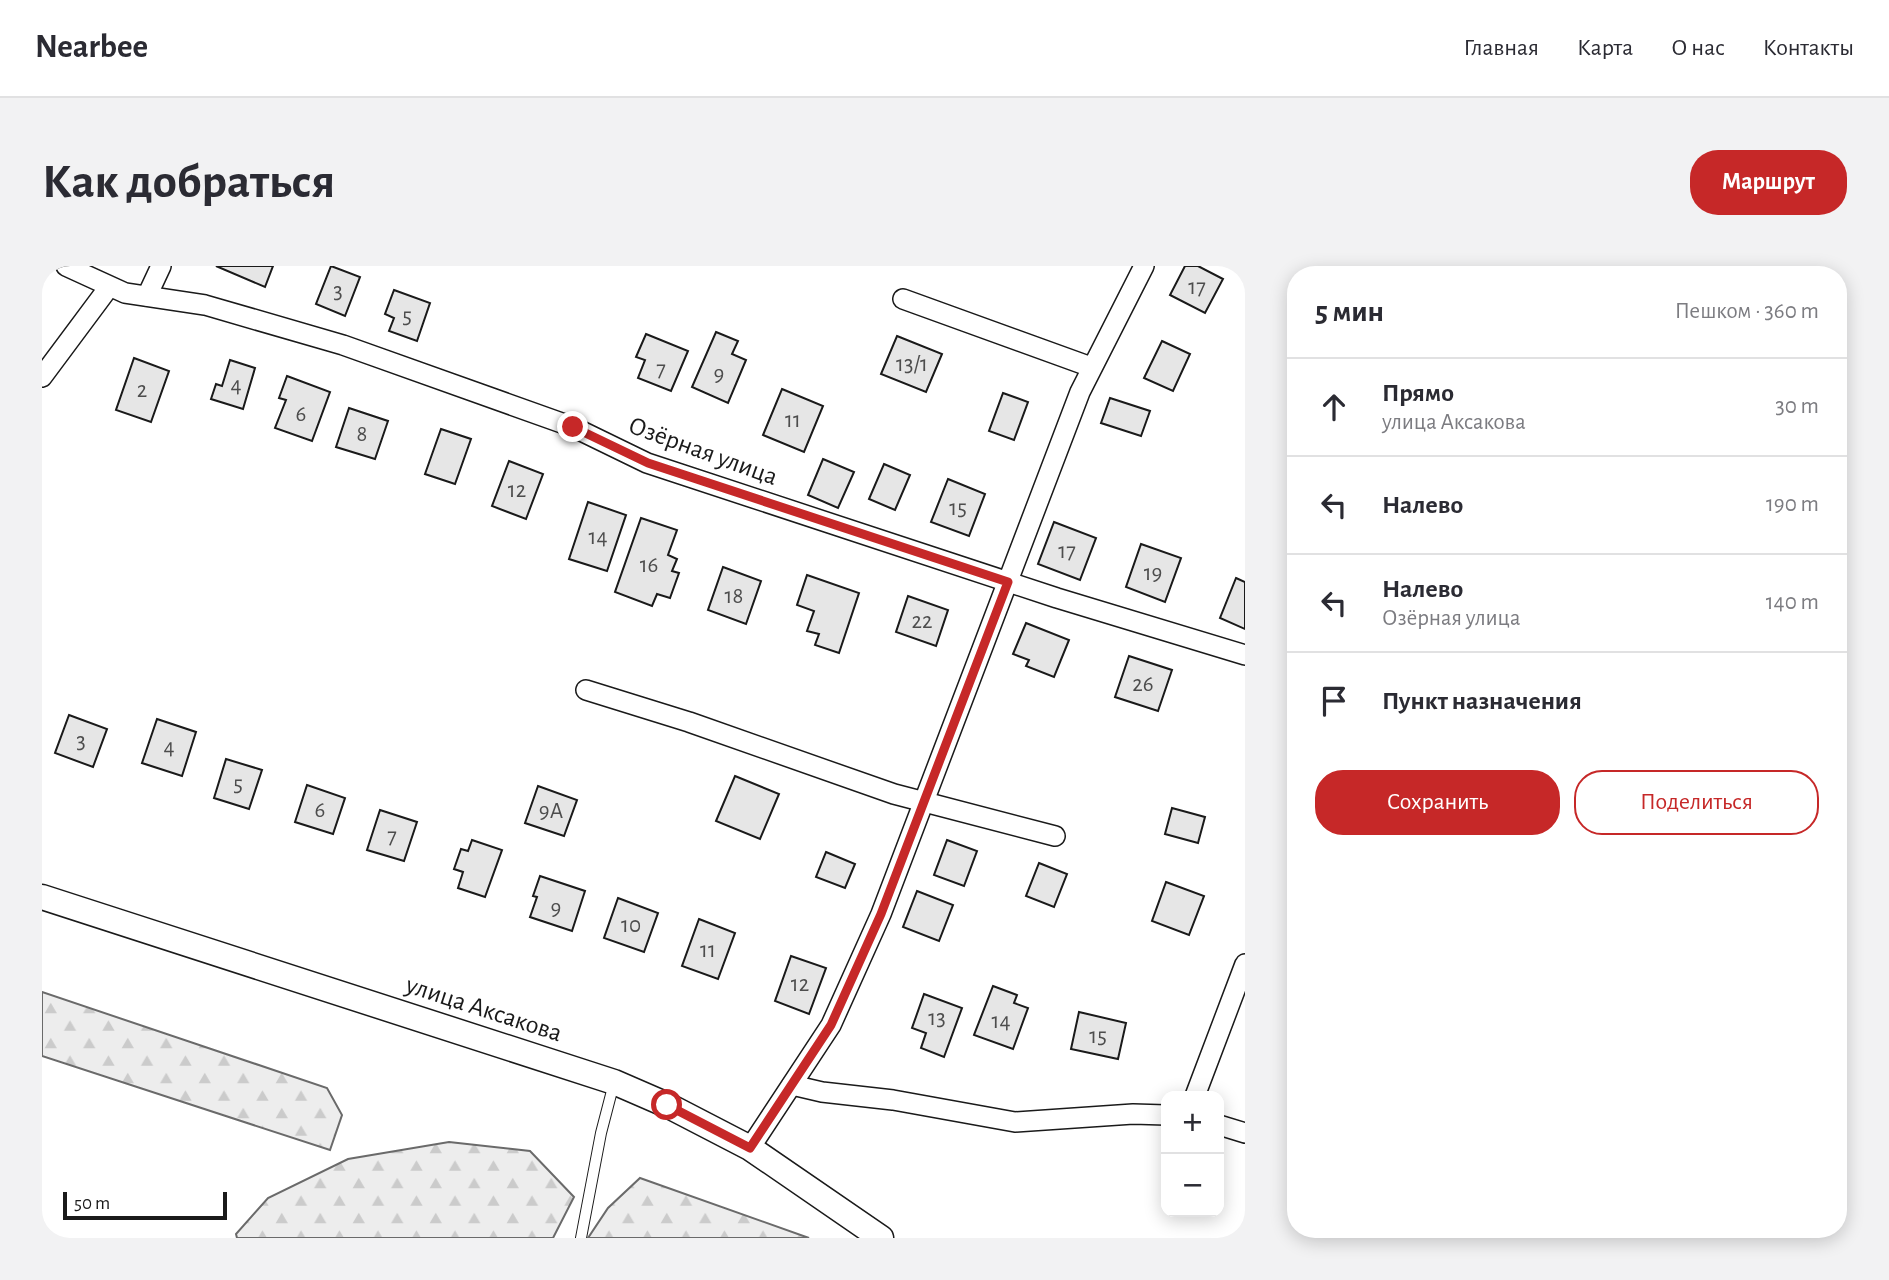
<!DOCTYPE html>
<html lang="ru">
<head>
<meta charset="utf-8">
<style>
	:root { --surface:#fff; --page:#f2f2f3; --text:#2b2b33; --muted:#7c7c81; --line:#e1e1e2; --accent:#c62828 }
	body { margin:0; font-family:"Alegreya Sans",sans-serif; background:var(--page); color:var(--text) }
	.controls { position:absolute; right:21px; bottom:21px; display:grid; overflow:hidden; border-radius:14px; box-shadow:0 4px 18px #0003 }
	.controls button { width:63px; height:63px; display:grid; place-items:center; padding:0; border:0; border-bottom:2px solid var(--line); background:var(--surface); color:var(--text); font:35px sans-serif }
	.scale { position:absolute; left:21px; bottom:18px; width:164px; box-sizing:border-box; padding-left:7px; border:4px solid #1a1a1a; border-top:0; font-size:19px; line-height:24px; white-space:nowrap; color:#1a1a1a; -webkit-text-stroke:5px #fff; paint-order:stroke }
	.stop { position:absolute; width:21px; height:21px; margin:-16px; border:5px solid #c62828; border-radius:50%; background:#fff }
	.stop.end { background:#c62828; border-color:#fff; box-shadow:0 2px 7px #0008 }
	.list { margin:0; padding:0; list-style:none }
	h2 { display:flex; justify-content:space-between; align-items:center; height:91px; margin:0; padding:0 28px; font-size:30px }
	h2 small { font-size:23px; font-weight:400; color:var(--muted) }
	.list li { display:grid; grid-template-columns:46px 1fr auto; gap:21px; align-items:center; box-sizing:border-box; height:98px; padding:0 28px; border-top:2px solid var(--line) }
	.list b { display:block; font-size:26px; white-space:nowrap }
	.list p { margin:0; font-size:23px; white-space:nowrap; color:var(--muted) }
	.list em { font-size:23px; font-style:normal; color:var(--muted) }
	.actions { display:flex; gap:14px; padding:21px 28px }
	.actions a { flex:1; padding:16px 0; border:2px solid var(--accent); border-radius:28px; text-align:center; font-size:24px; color:var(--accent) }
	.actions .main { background:var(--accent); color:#fff }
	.icon { flex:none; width:38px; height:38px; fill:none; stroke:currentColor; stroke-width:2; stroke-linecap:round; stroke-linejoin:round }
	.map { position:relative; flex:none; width:1203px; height:972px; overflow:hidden; border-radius:28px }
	header { display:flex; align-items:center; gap:42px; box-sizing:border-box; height:98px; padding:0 35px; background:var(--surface); border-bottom:2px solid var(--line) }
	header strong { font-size:33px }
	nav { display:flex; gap:38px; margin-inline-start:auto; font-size:24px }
	.intro { display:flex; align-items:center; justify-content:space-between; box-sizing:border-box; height:168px; padding:0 42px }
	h1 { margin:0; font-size:49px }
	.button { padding:18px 32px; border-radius:28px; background:var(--accent); color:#fff; font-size:24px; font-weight:700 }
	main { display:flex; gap:42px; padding:0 42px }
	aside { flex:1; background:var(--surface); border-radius:28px; box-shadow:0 4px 18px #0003 }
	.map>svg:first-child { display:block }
</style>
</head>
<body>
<header>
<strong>Nearbee</strong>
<nav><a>Главная</a><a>Карта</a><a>О нас</a><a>Контакты</a></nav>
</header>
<div class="intro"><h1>Как добраться</h1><a class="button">Маршрут</a></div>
<main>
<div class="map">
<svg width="1203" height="972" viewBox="0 0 1203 972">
	<defs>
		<pattern id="forest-firs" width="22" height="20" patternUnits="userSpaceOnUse" patternTransform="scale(1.75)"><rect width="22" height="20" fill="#ededed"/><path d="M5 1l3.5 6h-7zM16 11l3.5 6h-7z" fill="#cbcbcb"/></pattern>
	</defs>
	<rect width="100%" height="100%" fill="#fff"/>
	<!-- forest -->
	<g fill="url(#forest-firs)" stroke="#6a6a6a" stroke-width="2">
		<polygon points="0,726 285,822 300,849 288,884 0,790"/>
		<polygon points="407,876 488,885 532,931 511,972 195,972 194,968 226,932 306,893"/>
		<polygon points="598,912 767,972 546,972 566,942"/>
	</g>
	<!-- building -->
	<g fill="#e6e6e6" stroke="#1a1a1a" stroke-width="2">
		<polygon points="174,0 231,0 223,21"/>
		<polygon points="289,0 318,11 303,50 274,38"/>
		<polygon points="1143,0 1156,0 1181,13 1163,47 1128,29"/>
		<polygon points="352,24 388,37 375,75 347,65 352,52 343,48"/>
		<polygon points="674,66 696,75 690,88 704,94 686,137 650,121"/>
		<polygon points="604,68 646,85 629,125 596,112 603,94 594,91"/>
		<polygon points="855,70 900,88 884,126 839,108"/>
		<polygon points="1120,75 1148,88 1131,125 1102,112"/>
		<polygon points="92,92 127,105 109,156 74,144"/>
		<polygon points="188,94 213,102 201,143 169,133 174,118 180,120"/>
		<polygon points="245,110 288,126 270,175 233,162 244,134 237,132"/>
		<polygon points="740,123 781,140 762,186 721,169"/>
		<polygon points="961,127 986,136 972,174 947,165"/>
		<polygon points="1068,132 1108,145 1099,170 1059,157"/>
		<polygon points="307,142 346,155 333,193 294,181"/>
		<polygon points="399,163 429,173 413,218 383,208"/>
		<polygon points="781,193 812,206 796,242 766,229"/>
		<polygon points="467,195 501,208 484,253 450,240"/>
		<polygon points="842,198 868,209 853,244 827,233"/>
		<polygon points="906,213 943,228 927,270 889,256"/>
		<polygon points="546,236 584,249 565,305 527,293"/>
		<polygon points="599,252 635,264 626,289 635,293 630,305 637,307 628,332 615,328 610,340 573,326"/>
		<polygon points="1012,256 1054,272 1038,314 996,298"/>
		<polygon points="1099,278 1139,292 1123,336 1084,321"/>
		<polygon points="681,301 719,315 704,358 666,344"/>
		<polygon points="765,309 817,327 797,387 773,379 777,368 765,365 772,345 755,339"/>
		<polygon points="1194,312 1203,316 1203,363 1178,352"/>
		<polygon points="866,330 906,344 894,380 854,366"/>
		<polygon points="984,357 1027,374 1012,411 984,400 987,394 971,388"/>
		<polygon points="1087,390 1130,404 1116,445 1073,431"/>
		<polygon points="27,449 65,463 51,501 13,487"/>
		<polygon points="115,453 154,466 140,510 100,497"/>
		<polygon points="184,493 220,504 207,543 172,532"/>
		<polygon points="693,510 737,528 718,573 674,555"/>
		<polygon points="265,519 303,532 291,568 253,556"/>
		<polygon points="496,520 535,534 522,570 483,557"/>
		<polygon points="1130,542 1163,551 1156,577 1123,568"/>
		<polygon points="338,544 375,556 362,595 325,584"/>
		<polygon points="430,574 460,584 443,631 416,622 421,606 412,603 419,583 426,585"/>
		<polygon points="905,574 935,585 922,620 892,609"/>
		<polygon points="784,586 813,598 803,622 774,611"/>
		<polygon points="997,597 1025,608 1012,641 984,630"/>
		<polygon points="498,610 543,625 530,665 488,651 495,631 491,630"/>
		<polygon points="1124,616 1162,630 1147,669 1110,655"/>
		<polygon points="875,625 911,639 897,675 861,661"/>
		<polygon points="576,632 616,647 602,686 562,672"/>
		<polygon points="657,653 693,667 676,713 640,700"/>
		<polygon points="749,690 784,702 767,748 733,735"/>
		<polygon points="951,720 975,729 972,737 986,742 971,783 932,769"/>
		<polygon points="882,728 920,742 902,791 879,782 884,767 870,762"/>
		<polygon points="1037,746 1084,757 1076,793 1029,783"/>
	</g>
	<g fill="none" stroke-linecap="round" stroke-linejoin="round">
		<!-- service casing -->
		<g stroke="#1a1a1a" stroke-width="12">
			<polyline id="service" points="539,972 559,867 572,817"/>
		</g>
		<!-- minor casing -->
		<g stroke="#1a1a1a" stroke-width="22">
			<g id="minor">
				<polyline points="24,0 83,27 163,39 301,79 531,161 605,197 1015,332 1203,389"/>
				<polyline points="105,30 119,0"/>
				<polyline points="861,33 1049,101"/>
				<polyline points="0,111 67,21"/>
				<polyline points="544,424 647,456 852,528 1013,570"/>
				<polyline points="750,819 780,826 851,834 973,856 1091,848 1124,849"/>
				<polyline points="1153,830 1203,698"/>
				<polyline points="1177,859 1203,867"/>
				<polyline points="708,882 789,759 839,648 1038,126 1102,0"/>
			</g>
		</g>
		<!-- tertiary casing -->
		<g stroke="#1a1a1a" stroke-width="27">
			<polyline id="tertiary" points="0,631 572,816 625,839 708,882 839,972"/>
		</g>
		<!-- service -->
		<use href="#service" stroke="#fff" stroke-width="10"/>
		<!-- minor -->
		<use href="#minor" stroke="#fff" stroke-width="19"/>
		<!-- tertiary -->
		<use href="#tertiary" stroke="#fff" stroke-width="24"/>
	</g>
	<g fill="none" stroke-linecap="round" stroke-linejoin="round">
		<!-- route -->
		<polyline stroke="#c62828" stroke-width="9" points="531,161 606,197 966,316 839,648 789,759 708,882 625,839"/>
	</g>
	<g text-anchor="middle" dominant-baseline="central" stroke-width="5" stroke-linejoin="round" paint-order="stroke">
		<!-- number labels -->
		<g font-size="23" fill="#4d4d4d">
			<text x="1155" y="21">17</text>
			<text x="296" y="25">3</text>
			<text x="365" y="50">5</text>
			<text x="870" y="98">13/1</text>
			<text x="619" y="103">7</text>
			<text x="677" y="108">9</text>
			<text x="194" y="119">4</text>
			<text x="100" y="124">2</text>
			<text x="259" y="148">6</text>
			<text x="751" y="154">11</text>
			<text x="320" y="168">8</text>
			<text x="475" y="224">12</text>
			<text x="916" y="242">15</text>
			<text x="556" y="271">14</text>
			<text x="1025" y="285">17</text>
			<text x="607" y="299">16</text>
			<text x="1111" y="307">19</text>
			<text x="692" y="330">18</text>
			<text x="880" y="355">22</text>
			<text x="1101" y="418">26</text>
			<text x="39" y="475">3</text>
			<text x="127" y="481">4</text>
			<text x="196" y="518">5</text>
			<text x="278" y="544">6</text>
			<text x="509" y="545">9А</text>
			<text x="350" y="570">7</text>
			<text x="514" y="642">9</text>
			<text x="589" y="659">10</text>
			<text x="666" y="684">11</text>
			<text x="758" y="718">12</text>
			<text x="895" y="752">13</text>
			<text x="959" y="755">14</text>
			<text x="1056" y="770">15</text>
		</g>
		<!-- street labels -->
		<g font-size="26" fill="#1a1a1a" stroke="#fff">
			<text transform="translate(661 185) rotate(20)">Озёрная улица</text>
			<text transform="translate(442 743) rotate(18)">улица Аксакова</text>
		</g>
	</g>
</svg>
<div class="controls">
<button>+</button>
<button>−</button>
</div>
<div class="scale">50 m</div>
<div class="stop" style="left:625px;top:839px"></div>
<div class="stop end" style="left:531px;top:161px"></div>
</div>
<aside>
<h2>5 мин<small>Пешком · 360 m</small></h2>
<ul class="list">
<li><svg class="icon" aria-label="ahead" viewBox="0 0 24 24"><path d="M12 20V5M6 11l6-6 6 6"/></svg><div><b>Прямо</b><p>улица Аксакова</p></div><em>30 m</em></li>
<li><svg class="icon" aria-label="left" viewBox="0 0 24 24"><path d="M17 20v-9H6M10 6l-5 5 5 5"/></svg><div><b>Налево</b></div><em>190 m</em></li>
<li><svg class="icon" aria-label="left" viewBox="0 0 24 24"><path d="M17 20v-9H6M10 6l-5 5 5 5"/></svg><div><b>Налево</b><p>Озёрная улица</p></div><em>140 m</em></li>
<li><svg class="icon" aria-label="arrive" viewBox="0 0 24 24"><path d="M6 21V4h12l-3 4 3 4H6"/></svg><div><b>Пункт назначения</b></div></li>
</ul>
<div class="actions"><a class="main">Сохранить</a><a>Поделиться</a></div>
</aside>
</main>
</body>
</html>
